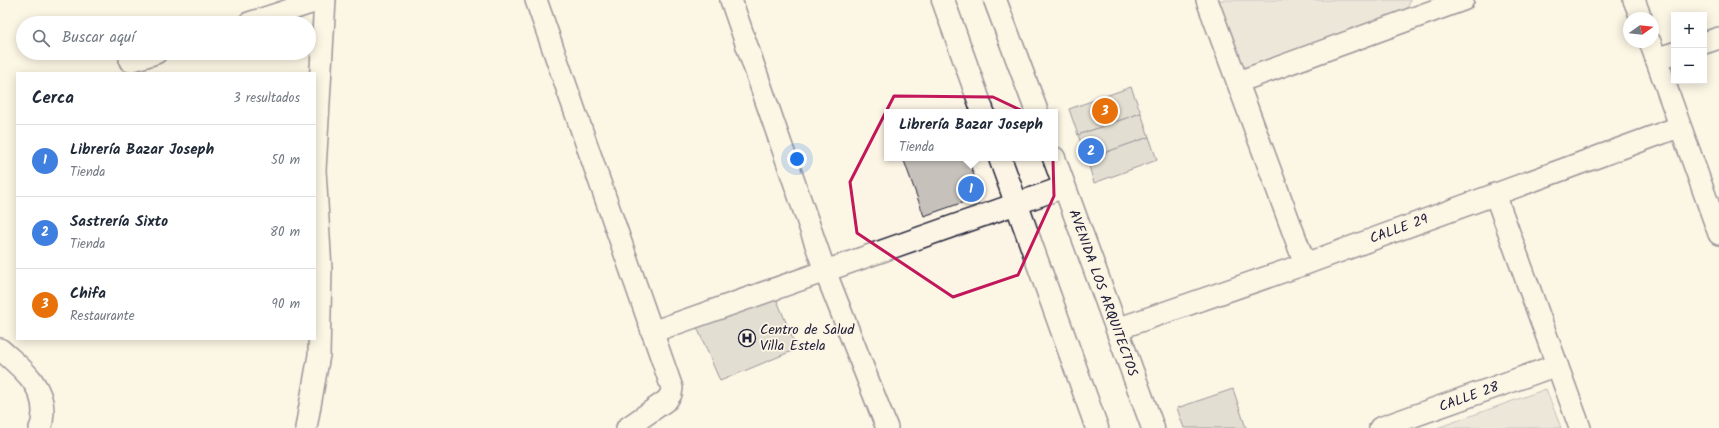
<!DOCTYPE html>
<html lang="es">
<head>
<meta charset="utf-8">
<style>
	:root { --surface:#fff; --page:#f2f2f3; --text:#1f2937; --muted:#747a83; --line:#e0e1e3; --accent:#ea580c }
	body { margin:0; font-family:Kalam,sans-serif; background:var(--page); color:var(--text) }
	.controls { position:absolute; right:12px; top:12px; display:grid; overflow:hidden; border-radius:0px; box-shadow:0 2px 10px #0003 }
	.controls button { width:36px; height:36px; display:grid; place-items:center; padding:0; border:0; border-bottom:1px solid var(--line); background:var(--surface); color:var(--text); font:20px sans-serif }
	.compass { position:absolute; left:1623px; top:12px; width:36px; height:36px; border-radius:50%; background:var(--surface); box-shadow:0 2px 10px #0003; rotate:75deg }
	.you { position:absolute; left:797px; top:159px; width:14px; height:14px; margin:-10px; border:3px solid #fff; border-radius:50%; background:#1a73e8; box-shadow:0 0 0 6px #1a73e833 }
	.badge { display:grid; place-items:center; width:26px; height:26px; border-radius:50%; background:var(--accent); color:#fff; font-size:13px; font-weight:700 }
	.pin { position:absolute; translate:-50% -50%; border:2px solid #fff; box-shadow:0 1px 4px #0006 }
	.popup { position:absolute; left:884px; top:109px; width:174px; height:52px; box-sizing:border-box; display:grid; place-content:center; border-radius:0px; background:var(--surface); filter:drop-shadow(0 1px 3px #0005); font-size:13px; white-space:nowrap; color:var(--muted) }
	.popup b { font-size:15px; color:var(--text) }
	.popup::after { content:''; position:absolute; left:50%; top:100%; margin-left:-8px; border:8px solid transparent; border-top-color:var(--surface) }
	.list { margin:0; padding:0; list-style:none }
	h2 { display:flex; justify-content:space-between; align-items:center; height:52px; margin:0; padding:0 16px; font-size:17px }
	h2 small { font-size:13px; font-weight:400; color:var(--muted) }
	.list li { display:grid; grid-template-columns:26px 1fr auto; gap:12px; align-items:center; box-sizing:border-box; height:72px; padding:0 16px; border-top:1px solid var(--line) }
	.list b { display:block; font-size:15px; white-space:nowrap }
	.list p { margin:0; font-size:13px; white-space:nowrap; color:var(--muted) }
	.list em { font-size:13px; font-style:normal; color:var(--muted) }
	.icon { flex:none; width:22px; height:22px; fill:none; stroke:currentColor; stroke-width:2; stroke-linecap:round; stroke-linejoin:round }
	.map { position:relative; flex:none; width:1719px; height:428px; overflow:hidden }
	.search { position:absolute; background:var(--surface); box-shadow:0 2px 10px #0003; left:16px; top:16px; width:300px; height:44px; display:flex; align-items:center; gap:10px; box-sizing:border-box; padding:0 14px; border-radius:22px; color:var(--muted); font-size:15px }
	.panel { position:absolute; background:var(--surface); box-shadow:0 2px 10px #0003; left:16px; top:72px; width:300px; height:268px; border-radius:0px }
	.map>svg:first-child { display:block }
</style>
</head>
<body>
<div class="map">
<svg width="1719" height="428" viewBox="0 0 1719 428">
	<rect width="100%" height="100%" fill="#fcf5e5"/>
	<filter id="ink" filterUnits="userSpaceOnUse"><feTurbulence type="fractalNoise" baseFrequency=".025" numOctaves="2"/><feDisplacementMap in="SourceGraphic" scale="8" xChannelSelector="R" yChannelSelector="G"/><feConvolveMatrix kernelMatrix="1 2 1 2 8 2 1 2 1" color-interpolation-filters="sRGB"/></filter>
	<g filter="url(#ink)">
		<!-- green -->
		<g fill="#dcd6cc" stroke="#7f7c84">
			<polygon points="1218,0 1410,0 1410,2 1403,16 1250,72 1241,66"/>
			<polygon points="1546,389 1561,428 1437,428"/>
		</g>
		<!-- building -->
		<g fill="#c6c1bb" stroke="#22223b">
			<polygon points="1131,87 1141,113 1078,135 1069,109"/>
			<polygon points="1141,113 1149,137 1087,159 1078,135"/>
			<polygon points="1149,137 1157,160 1094,183 1087,159"/>
			<polygon points="903,158 968,158 981,196 924,216"/>
			<polygon points="774,293 797,349 720,381 697,327"/>
			<polygon points="1233,389 1246,428 1184,428 1177,408"/>
		</g>
		<g fill="none" stroke-linecap="round" stroke-linejoin="round">
			<!-- minor casing -->
			<g stroke="#22223b" stroke-width="24">
				<g id="minor">
					<polyline points="536,0 672,388 671,394 667,400 627,428"/>
					<polyline points="731,0 825,271 887,428"/>
					<polyline points="1207,0 1305,264"/>
					<polyline points="1634,0 1641,18"/>
					<polyline points="249,23 320,0"/>
					<polyline points="1650,42 1719,234"/>
					<polyline points="1704,43 1719,38"/>
					<polyline points="1656,59 1674,53"/>
					<polyline points="130,61 156,53"/>
					<polyline points="1238,82 1463,0"/>
					<polyline points="1495,194 1580,428"/>
					<polyline points="1117,329 1305,264 1679,127"/>
					<polyline points="652,332 1064,187"/>
					<path d="M 0,349 C 19,366 44,384 43,413 C 42,418 43,423 40,428"/>
					<polyline points="306,428 319,355 321,270 315,170 325,0"/>
					<polyline points="1380,428 1557,365"/>
				</g>
			</g>
			<!-- primary casing -->
			<g stroke="#22223b" stroke-width="25">
				<g id="primary">
					<polyline points="943,0 983,112"/>
					<polyline points="995,0 1037,112"/>
					<polyline points="1000,158 1097,428"/>
					<polyline points="1054,158 1153,428"/>
				</g>
			</g>
			<!-- minor -->
			<use href="#minor" stroke="#fcf5e5" stroke-width="21"/>
			<!-- primary -->
			<use href="#primary" stroke="#fcf5e5" stroke-width="22"/>
		</g>
	</g>
	<!-- marked area -->
	<path d="M0 0H1719V428H0ZM 894,96 L 993,97 L 1052,125 L 1054,196 L 1018,275 L 953,297 L 857,233 L 850,182 Z" fill="#fcf5e5" fill-opacity=".55" fill-rule="evenodd"/>
	<path fill="none" stroke="#c2185b" stroke-width="3" stroke-linejoin="round" d="M 894,96 L 993,97 L 1052,125 L 1054,196 L 1018,275 L 953,297 L 857,233 L 850,182 Z"/>
	<!-- icons -->
	<defs>
		<g id="hospital-ring" transform="scale(0.9)"><circle r="9.5" fill="#fcf5e5" stroke="#22223b" stroke-width="1.5"/><path d="M-5-5h3v3.5h4V-5h3V5h-3V1.5h-4V5h-3Z" fill="#22223b"/></g>
	</defs>
	<g fill-rule="evenodd">
		<use href="#hospital-ring" x="747" y="338"/>
	</g>
	<g text-anchor="middle" dominant-baseline="central" stroke-width="3.5" stroke-linejoin="round" paint-order="stroke">
		<!-- street labels -->
		<g font-size="14" fill="#22223b" stroke="#fcf5e5">
			<text transform="translate(1399 229) rotate(-20)">CALLE 29</text>
			<text transform="translate(1103 293) rotate(70)">AVENIDA LOS ARQUITECTOS</text>
			<text transform="translate(1469 397) rotate(-20)">CALLE 28</text>
		</g>
		<!-- poi labels -->
		<g font-size="14" fill="#22223b" stroke="#fcf5e5" text-anchor="start">
			<text x="760" y="330">Centro de Salud<tspan x="760" dy="16">Villa Estela</tspan></text>
		</g>
	</g>
</svg>
<div class="controls">
<button>+</button>
<button>−</button>
</div>
<svg class="compass" viewBox="-18 -18 36 36"><path d="M0-13l5 13h-10z" fill="#e53935"/><path d="M0 13l5-13h-10z" fill="#747a83"/></svg>
<div class="you"></div>
<div class="pin badge" style="left:971px;top:189px;background:#3f7fe0">1</div>
<div class="popup"><b>Librería Bazar Joseph</b>Tienda</div>
<div class="pin badge" style="left:1091px;top:151px;background:#3f7fe0">2</div>
<div class="pin badge" style="left:1105px;top:111px;background:#e8710a">3</div>
<div class="search"><svg class="icon" aria-label="search" viewBox="0 0 24 24"><circle cx="10" cy="10" r="6"/><path d="M15 15l6 6"/></svg>Buscar aquí</div>
<section class="panel">
<h2>Cerca<small>3 resultados</small></h2>
<ul class="list">
<li><span class="badge" style="background:#3f7fe0">1</span><div><b>Librería Bazar Joseph</b><p>Tienda</p></div><em>50 m</em></li>
<li><span class="badge" style="background:#3f7fe0">2</span><div><b>Sastrería Sixto</b><p>Tienda</p></div><em>80 m</em></li>
<li><span class="badge" style="background:#e8710a">3</span><div><b>Chifa</b><p>Restaurante</p></div><em>90 m</em></li>
</ul>
</section>
</div>
</body>
</html>
